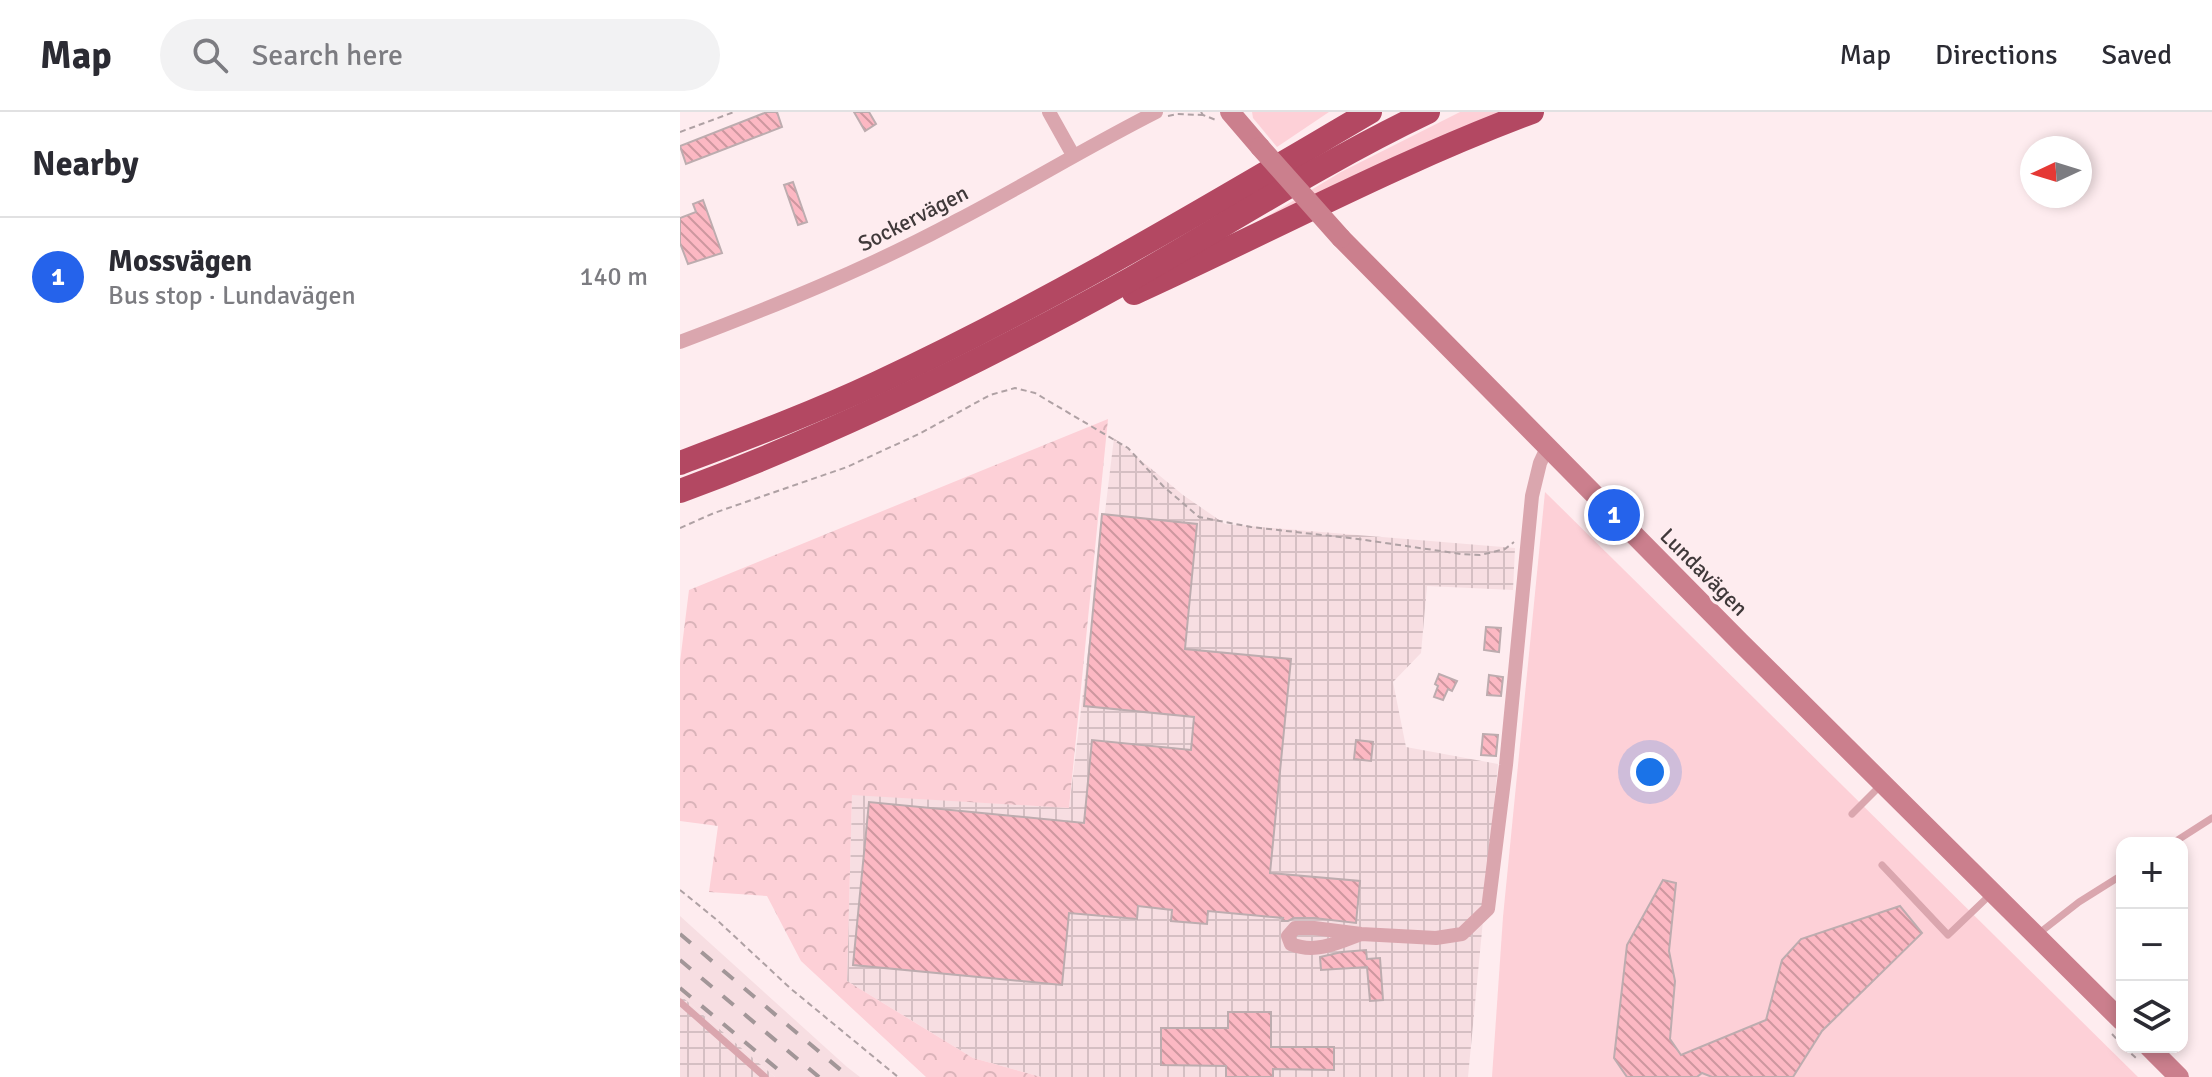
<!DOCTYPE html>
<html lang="en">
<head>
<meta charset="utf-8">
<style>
	:root { --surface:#fff; --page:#f2f2f3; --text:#2b2b33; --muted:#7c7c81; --line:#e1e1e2; --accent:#2563eb }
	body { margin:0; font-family:Signika,sans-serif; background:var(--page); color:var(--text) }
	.controls { position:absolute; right:24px; bottom:24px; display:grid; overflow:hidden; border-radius:16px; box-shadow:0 4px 12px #0003 }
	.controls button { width:72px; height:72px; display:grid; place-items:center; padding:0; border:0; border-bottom:2px solid var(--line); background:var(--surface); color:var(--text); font:40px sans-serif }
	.compass { position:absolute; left:1340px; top:24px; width:72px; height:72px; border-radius:50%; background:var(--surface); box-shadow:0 4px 12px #0003; rotate:266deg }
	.you { position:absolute; left:970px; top:660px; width:28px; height:28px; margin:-20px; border:6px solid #fff; border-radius:50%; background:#1a73e8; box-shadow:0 0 0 12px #1a73e833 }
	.badge { display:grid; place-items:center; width:52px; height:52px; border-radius:50%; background:var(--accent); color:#fff; font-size:26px; font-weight:700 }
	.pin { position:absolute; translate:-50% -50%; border:4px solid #fff; box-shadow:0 2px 8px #0006 }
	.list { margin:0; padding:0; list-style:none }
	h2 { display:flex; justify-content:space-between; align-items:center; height:104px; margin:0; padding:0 32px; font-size:34px }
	h2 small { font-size:26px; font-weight:400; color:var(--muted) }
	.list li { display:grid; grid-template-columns:52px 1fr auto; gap:24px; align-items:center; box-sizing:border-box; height:120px; padding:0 32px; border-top:2px solid var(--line) }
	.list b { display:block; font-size:30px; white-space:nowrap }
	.list p { margin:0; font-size:26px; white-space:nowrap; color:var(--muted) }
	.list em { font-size:26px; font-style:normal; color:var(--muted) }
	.icon { flex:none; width:44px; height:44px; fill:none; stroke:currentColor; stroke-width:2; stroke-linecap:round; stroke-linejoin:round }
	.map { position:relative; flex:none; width:1532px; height:965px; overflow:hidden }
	header { display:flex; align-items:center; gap:48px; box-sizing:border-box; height:112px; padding:0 40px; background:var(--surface); border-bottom:2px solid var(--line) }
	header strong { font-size:38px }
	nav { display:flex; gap:44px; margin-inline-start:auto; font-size:28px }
	.search { width:560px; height:72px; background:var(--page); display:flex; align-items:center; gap:20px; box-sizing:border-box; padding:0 28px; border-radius:44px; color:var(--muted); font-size:30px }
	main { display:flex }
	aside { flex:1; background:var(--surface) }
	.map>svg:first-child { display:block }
</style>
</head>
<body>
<header>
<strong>Map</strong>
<div class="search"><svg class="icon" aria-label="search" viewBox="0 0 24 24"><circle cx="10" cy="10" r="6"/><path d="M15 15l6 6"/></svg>Search here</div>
<nav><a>Map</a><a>Directions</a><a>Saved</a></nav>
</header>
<main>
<aside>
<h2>Nearby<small></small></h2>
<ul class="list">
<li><span class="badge">1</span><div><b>Mossvägen</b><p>Bus stop · Lundavägen</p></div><em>140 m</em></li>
</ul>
</aside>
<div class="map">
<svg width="1532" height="965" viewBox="0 0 1532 965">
	<defs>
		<pattern id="industrial-grid" width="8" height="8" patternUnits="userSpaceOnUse" patternTransform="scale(2)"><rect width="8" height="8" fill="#f7dee2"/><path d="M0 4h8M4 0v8" fill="none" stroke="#d5bfc3"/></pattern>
		<pattern id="forest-crowns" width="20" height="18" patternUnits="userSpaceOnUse" patternTransform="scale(2)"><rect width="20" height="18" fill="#fdd0d7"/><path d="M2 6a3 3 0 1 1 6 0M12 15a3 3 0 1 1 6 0" fill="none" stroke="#dab3b9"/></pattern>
		<pattern id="building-back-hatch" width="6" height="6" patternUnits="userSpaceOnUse" patternTransform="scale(2)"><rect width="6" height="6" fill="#fcb8c3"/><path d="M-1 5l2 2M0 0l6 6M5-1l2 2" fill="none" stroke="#cd979f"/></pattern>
	</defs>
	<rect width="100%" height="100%" fill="#feecef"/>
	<!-- built -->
	<polygon fill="#f7dee2" points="0,804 167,955 180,965 95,965 0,883"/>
	<!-- industrial -->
	<g fill="url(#industrial-grid)">
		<polygon points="434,326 503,383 545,412 835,436 833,478 747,474 741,541 713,570 726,635 818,652 788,965 361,965 293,946 167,869 172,682 389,696"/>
		<polygon points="0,883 95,965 0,965"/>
	</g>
	<!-- grass -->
	<g fill="#fdd0d7">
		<polygon points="572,0 649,0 597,35 573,6"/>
		<polygon points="780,0 824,0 538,134 661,60"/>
		<polygon points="865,380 1458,965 812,965 823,805"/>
	</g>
	<!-- forest -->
	<polygon fill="url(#forest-crowns)" points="428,307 389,696 172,683 167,869 293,946 361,965 246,965 121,849 87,784 29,780 38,714 0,709 0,550 9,478"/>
	<!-- building -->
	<g fill="url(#building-back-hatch)" stroke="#bdacaf" stroke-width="2">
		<polygon points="87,0 97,0 102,15 6,52 0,34"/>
		<polygon points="174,0 189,0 196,12 185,19"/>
		<polygon points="113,70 127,110 118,113 104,73"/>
		<polygon points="23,88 42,141 8,152 0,131 0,106 16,100 13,92"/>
		<polygon points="422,402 517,412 505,537 611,547 590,761 680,769 676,811 634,806 614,806 608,809 602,809 603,806 528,799 527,812 491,809 492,798 458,794 457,807 389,801 382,873 173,853 189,690 404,711 412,628 511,638 514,605 404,594"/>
		<polygon points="806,515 821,516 819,540 804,538"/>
		<polygon points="759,562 777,569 772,579 768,577 763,588 754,585 758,574 755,572"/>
		<polygon points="809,563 823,565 821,584 807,583"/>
		<polygon points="803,622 818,623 816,644 801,643"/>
		<polygon points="676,628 693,630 691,649 674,647"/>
		<polygon points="983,768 996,771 989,839 995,869 990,927 1001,943 1086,908 1102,848 1121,827 1220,794 1242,821 1142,919 1113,965 1032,965 1022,961 1017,965 947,965 934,946 947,833"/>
		<polygon points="686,838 687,847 700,846 703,888 690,889 687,855 641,858 640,845 662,840"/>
		<polygon points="548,900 591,900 591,935 654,935 654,958 593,957 593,965 546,965 546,954 481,953 481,916 548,916"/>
	</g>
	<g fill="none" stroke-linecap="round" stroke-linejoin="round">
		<!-- path -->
		<g stroke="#afa1a4" stroke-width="2" stroke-dasharray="6 4" stroke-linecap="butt">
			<polyline points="521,0 523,3 536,8"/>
			<polyline points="488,4 497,2 523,3"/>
			<polyline points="0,20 54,0"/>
			<polyline points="0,416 34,401 167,355 239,322 310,283 335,276 355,281 448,336 483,374 519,405 571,415 678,427 781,442 800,443 813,440 825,437 834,430"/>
			<polyline points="0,778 37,808 110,876 218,965"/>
			<polyline points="1432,922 1442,933"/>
			<polyline points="1444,935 1457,947"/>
		</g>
		<!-- service -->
		<g stroke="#daa6ae" stroke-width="7">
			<polyline points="1172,702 1201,673"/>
			<polyline points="1493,731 1532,706"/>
			<polyline points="1202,753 1268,823 1311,782"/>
			<polyline points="1358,822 1399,790 1442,763"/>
			<polyline points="0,890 85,965"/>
		</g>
		<!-- minor -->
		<g stroke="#daa6ae" stroke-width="14">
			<polyline points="369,0 393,43"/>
			<path d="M 0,230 C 95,194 189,156 278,108 C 345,73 409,34 476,0"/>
			<path d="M 681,822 C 658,831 635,842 611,832 L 608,824 L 615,816 L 634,816 L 681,822 L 756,826 L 782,822 L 808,797 L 826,653 L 852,384 L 860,351 L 867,336"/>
		</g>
		<!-- secondary -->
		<g stroke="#cb7f8d" stroke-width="20">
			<polyline points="550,0 580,35"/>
			<polyline points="661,126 1060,530 1442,909"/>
			<polyline points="1469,935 1499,965"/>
		</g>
		<!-- motorway -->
		<g stroke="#b34862" stroke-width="24">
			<path d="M 454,181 C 586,121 715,51 852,0"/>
			<path d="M 0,351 C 66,326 133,301 197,271 C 367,192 528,95 690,0"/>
			<path d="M 0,379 C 157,321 305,248 451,167 C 549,111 645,49 748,0"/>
		</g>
		<!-- rail -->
		<g stroke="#a29698" stroke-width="4" stroke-dasharray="14 14" stroke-linecap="butt">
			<polyline points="0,822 169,965"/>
			<polyline points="0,848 139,965"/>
			<polyline points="0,876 107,965"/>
		</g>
		<!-- secondary-bridge -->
		<polyline stroke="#cb7f8d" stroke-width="20" points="580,35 661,126"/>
	</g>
	<g text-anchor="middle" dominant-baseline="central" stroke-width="6" stroke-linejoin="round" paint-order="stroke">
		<!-- street labels -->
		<g font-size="22" fill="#40393a" stroke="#feecef">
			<text transform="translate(233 106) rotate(-27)">Sockervägen</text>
			<text transform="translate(1024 460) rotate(45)">Lundavägen</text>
		</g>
	</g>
</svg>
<div class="controls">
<button>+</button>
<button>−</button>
<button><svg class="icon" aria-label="layers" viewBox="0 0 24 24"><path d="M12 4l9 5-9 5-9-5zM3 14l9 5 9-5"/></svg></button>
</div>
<svg class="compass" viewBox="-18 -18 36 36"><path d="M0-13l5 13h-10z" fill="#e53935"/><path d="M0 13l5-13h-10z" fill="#7c7c81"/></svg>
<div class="you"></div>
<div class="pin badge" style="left:934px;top:403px">1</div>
</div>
</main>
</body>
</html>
